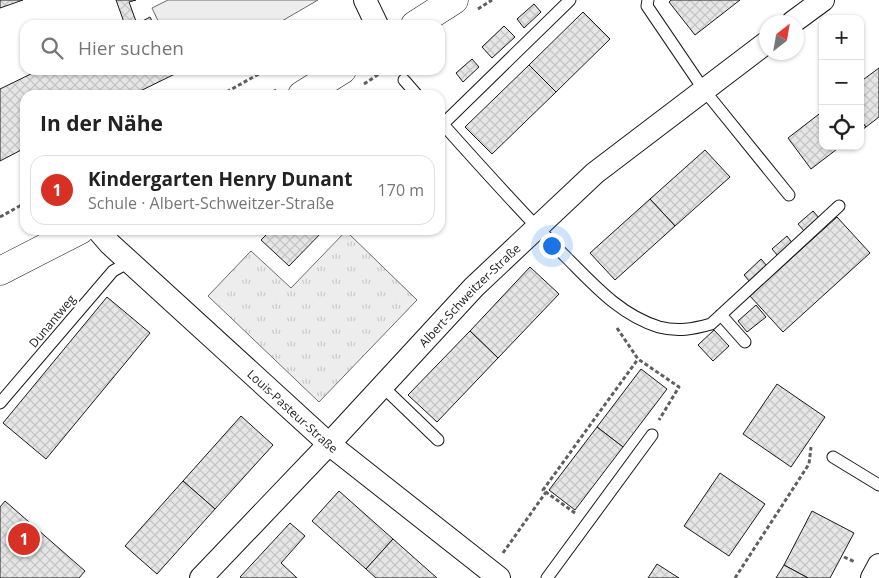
<!DOCTYPE html>
<html lang="de">
<head>
<meta charset="utf-8">
<style>
	:root { --surface:#fff; --page:#f2f2f2; --text:#222; --muted:#767676; --line:#e0e0e0; --accent:#d93025 }
	body { margin:0; font-family:"Open Sans",sans-serif; background:var(--page); color:var(--text) }
	.controls { position:absolute; right:15px; top:15px; display:grid; overflow:hidden; border-radius:10px; box-shadow:0 1px 4px #0004 }
	.controls button { width:45px; height:45px; display:grid; place-items:center; padding:0; border:0; border-bottom:1px solid var(--line); background:var(--surface); color:var(--text); font:25px sans-serif }
	.compass { position:absolute; left:759px; top:15px; width:45px; height:45px; border-radius:50%; background:var(--surface); box-shadow:0 1px 4px #0004; rotate:31deg }
	.you { position:absolute; left:551px; top:245px; width:18px; height:18px; margin:-12px; border:4px solid #fff; border-radius:50%; background:#1a73e8; box-shadow:0 0 0 8px #1a73e833 }
	.badge { display:grid; place-items:center; width:32px; height:32px; border-radius:50%; background:var(--accent); color:#fff; font-size:16px; font-weight:700 }
	.pin { position:absolute; translate:-50% -50%; border:2px solid #fff; box-shadow:0 1px 5px #0006 }
	.list { margin:0; padding:0; list-style:none }
	h2 { display:flex; justify-content:space-between; align-items:center; height:65px; margin:0; padding:0 20px; font-size:21px }
	h2 small { font-size:16px; font-weight:400; color:var(--muted) }
	.list li { display:grid; grid-template-columns:32px 1fr auto; gap:15px; align-items:center; box-sizing:border-box; height:70px; margin:0 10px 10px; padding:0 10px; border:1px solid var(--line); border-radius:15px }
	.list b { display:block; font-size:19px; white-space:nowrap }
	.list p { margin:0; font-size:16px; white-space:nowrap; color:var(--muted) }
	.list em { font-size:16px; font-style:normal; color:var(--muted) }
	.icon { flex:none; width:28px; height:28px; fill:none; stroke:currentColor; stroke-width:2; stroke-linecap:round; stroke-linejoin:round }
	.map { position:relative; flex:none; width:879px; height:578px; overflow:hidden }
	.search { position:absolute; background:var(--surface); box-shadow:0 1px 4px #0004; left:20px; top:20px; width:425px; height:55px; display:flex; align-items:center; gap:12px; box-sizing:border-box; padding:0 18px; border-radius:15px; color:var(--muted); font-size:19px }
	.panel { position:absolute; background:var(--surface); box-shadow:0 1px 4px #0004; left:20px; top:90px; width:425px; height:145px; border-radius:15px }
	.map>svg:first-child { display:block }
</style>
</head>
<body>
<div class="map">
<svg width="879" height="578" viewBox="0 0 879 578">
	<defs>
		<pattern id="park-tufts" width="24" height="20" patternUnits="userSpaceOnUse" patternTransform="scale(1.25)"><rect width="24" height="20" fill="#ededed"/><path d="M3 7l-1-3M5 7V3M7 7l1-3M15 17l-1-3M17 17v-4M19 17l1-3" fill="none" stroke="#cbcbcb"/></pattern>
		<pattern id="building-cross-hatch" width="8" height="8" patternUnits="userSpaceOnUse" patternTransform="scale(1.25)"><rect width="8" height="8" fill="#e6e6e6"/><path d="M0 0l8 8M0 8l8-8" fill="none" stroke="#c5c5c5"/></pattern>
	</defs>
	<rect width="100%" height="100%" fill="#fff"/>
	<!-- park -->
	<polygon fill="url(#park-tufts)" stroke="#6a6a6a" points="346,231 417,300 319,402 208,296 251,251 291,288"/>
	<!-- built -->
	<polygon fill="#ededed" stroke="#6a6a6a" points="168,0 318,0 275,25 160,25 152,8"/>
	<!-- building -->
	<g fill="url(#building-cross-hatch)" stroke="#1a1a1a">
		<polygon points="0,0 23,0 0,8"/>
		<polygon points="116,0 136,0 129,2 137,24 150,17 154,25 125,25"/>
		<polygon points="671,0 740,0 695,35 669,2"/>
		<polygon points="534,4 541,12 524,28 517,19"/>
		<polygon points="583,12 610,39 556,92 529,65"/>
		<polygon points="504,26 515,37 492,58 482,47"/>
		<polygon points="472,59 479,67 463,82 456,73"/>
		<polygon points="529,65 556,92 492,154 465,127"/>
		<polygon points="879,68 879,117 866,127 860,120 860,82"/>
		<polygon points="39,70 178,70 179,72 132,95 25,95 25,148 0,161 0,89"/>
		<polygon points="823,111 823,146 841,146 811,169 788,138"/>
		<polygon points="860,120 866,127 860,131"/>
		<polygon points="705,150 730,177 675,226 650,199"/>
		<polygon points="650,199 675,226 615,280 590,253"/>
		<polygon points="813,211 820,219 805,232 798,224"/>
		<polygon points="837,217 870,253 783,332 750,296"/>
		<polygon points="271,230 324,230 289,266 261,240"/>
		<polygon points="787,236 793,244 778,256 772,249"/>
		<polygon points="761,259 767,266 750,282 744,275"/>
		<polygon points="530,267 559,294 498,358 470,331"/>
		<polygon points="107,297 150,333 46,459 3,423"/>
		<polygon points="756,305 766,317 747,332 738,321"/>
		<polygon points="714,330 729,346 713,361 698,345"/>
		<polygon points="470,331 498,358 437,422 408,395"/>
		<polygon points="641,369 667,389 623,447 597,427"/>
		<polygon points="777,384 825,417 791,467 743,434"/>
		<polygon points="241,416 273,445 215,509 183,481"/>
		<polygon points="597,427 623,447 575,510 549,490"/>
		<polygon points="720,473 765,504 729,556 684,526"/>
		<polygon points="183,481 215,509 157,574 125,546"/>
		<polygon points="339,491 393,539 366,569 312,521"/>
		<polygon points="5,501 85,571 79,578 0,578 0,507"/>
		<polygon points="812,511 854,533 830,578 808,578 784,565"/>
		<polygon points="290,523 305,536 281,563 297,578 242,578 240,577"/>
		<polygon points="393,539 437,578 376,578 366,569"/>
		<polygon points="657,564 679,578 648,578"/>
		<polygon points="784,565 808,578 776,578"/>
	</g>
	<g fill="none" stroke-linecap="round" stroke-linejoin="round">
		<!-- service casing -->
		<g stroke="#1a1a1a" stroke-width="13">
			<g id="service">
				<polyline points="648,0 647,6 704,90 789,195"/>
				<polyline points="404,80 417,95"/>
				<path d="M 440,121 C 481,167 522,213 566,257 C 594,285 620,315 659,327 C 678,332 693,329 711,324 L 839,206"/>
				<polyline points="443,124 570,0"/>
				<polyline points="721,315 745,342"/>
				<polyline points="382,386 438,440"/>
				<polyline points="0,403 113,271 129,262"/>
				<polyline points="833,457 879,485"/>
				<polyline points="547,578 652,435"/>
			</g>
		</g>
		<!-- minor casing -->
		<g stroke="#1a1a1a" stroke-width="24">
			<g id="minor">
				<polyline points="365,0 377,25"/>
				<polyline points="793,22 823,0"/>
				<path id="s1" d="M 98,230 L 110,244 L 329,444 L 499,578"/>
				<path id="s2" d="M 201,578 L 329,444 L 474,287 L 595,173 L 766,43"/>
				<polyline points="872,578 879,565"/>
			</g>
		</g>
		<!-- tertiary casing -->
		<g stroke="#1a1a1a" stroke-width="29">
			<g id="tertiary">
				<polyline points="415,25 454,0"/>
				<polyline points="302,95 342,70"/>
				<polyline points="0,271 80,230"/>
			</g>
		</g>
		<!-- path -->
		<g stroke="#5f5f5f" stroke-width="3" stroke-dasharray="4 2.5" stroke-linecap="butt">
			<polyline points="478,9 492,0"/>
			<polyline points="364,84 385,70"/>
			<polyline points="221,95 266,70"/>
			<polyline points="267,95 278,89"/>
			<polyline points="0,217 25,203"/>
			<polyline points="617,328 638,359 679,387 659,420"/>
			<polyline points="575,513 543,490 638,359"/>
			<polyline points="503,553 546,492"/>
			<polyline points="844,557 855,562"/>
			<polyline points="735,578 809,464 811,447"/>
		</g>
		<!-- service -->
		<use href="#service" stroke="#fff" stroke-width="11"/>
		<!-- minor -->
		<use href="#minor" stroke="#fff" stroke-width="22"/>
		<!-- tertiary -->
		<use href="#tertiary" stroke="#fff" stroke-width="28"/>
	</g>
	<g text-anchor="middle" dominant-baseline="central" stroke-width="4" stroke-linejoin="round" paint-order="stroke">
		<!-- street labels -->
		<g font-size="12" fill="#1a1a1a" stroke="#fff">
			<text stroke="none"><textPath href="#s2" startOffset="390">Albert-Schweitzer-Straße</textPath></text>
			<text transform="translate(52 321) rotate(-50)">Dunantweg</text>
			<text stroke="none"><textPath href="#s1" startOffset="266">Louis-Pasteur-Straße</textPath></text>
		</g>
	</g>
</svg>
<div class="controls">
<button>+</button>
<button>−</button>
<button><svg class="icon" aria-label="locate" viewBox="0 0 24 24"><circle cx="12" cy="12" r="6"/><path d="M12 2v4M12 18v4M2 12h4M18 12h4"/></svg></button>
</div>
<svg class="compass" viewBox="-18 -18 36 36"><path d="M0-13l5 13h-10z" fill="#e53935"/><path d="M0 13l5-13h-10z" fill="#767676"/></svg>
<div class="you"></div>
<div class="pin badge" style="left:24px;top:539px">1</div>
<div class="search"><svg class="icon" aria-label="search" viewBox="0 0 24 24"><circle cx="10" cy="10" r="6"/><path d="M15 15l6 6"/></svg>Hier suchen</div>
<section class="panel">
<h2>In der Nähe<small></small></h2>
<ul class="list">
<li><span class="badge">1</span><div><b>Kindergarten Henry Dunant</b><p>Schule · Albert-Schweitzer-Straße</p></div><em>170 m</em></li>
</ul>
</section>
</div>
</body>
</html>
